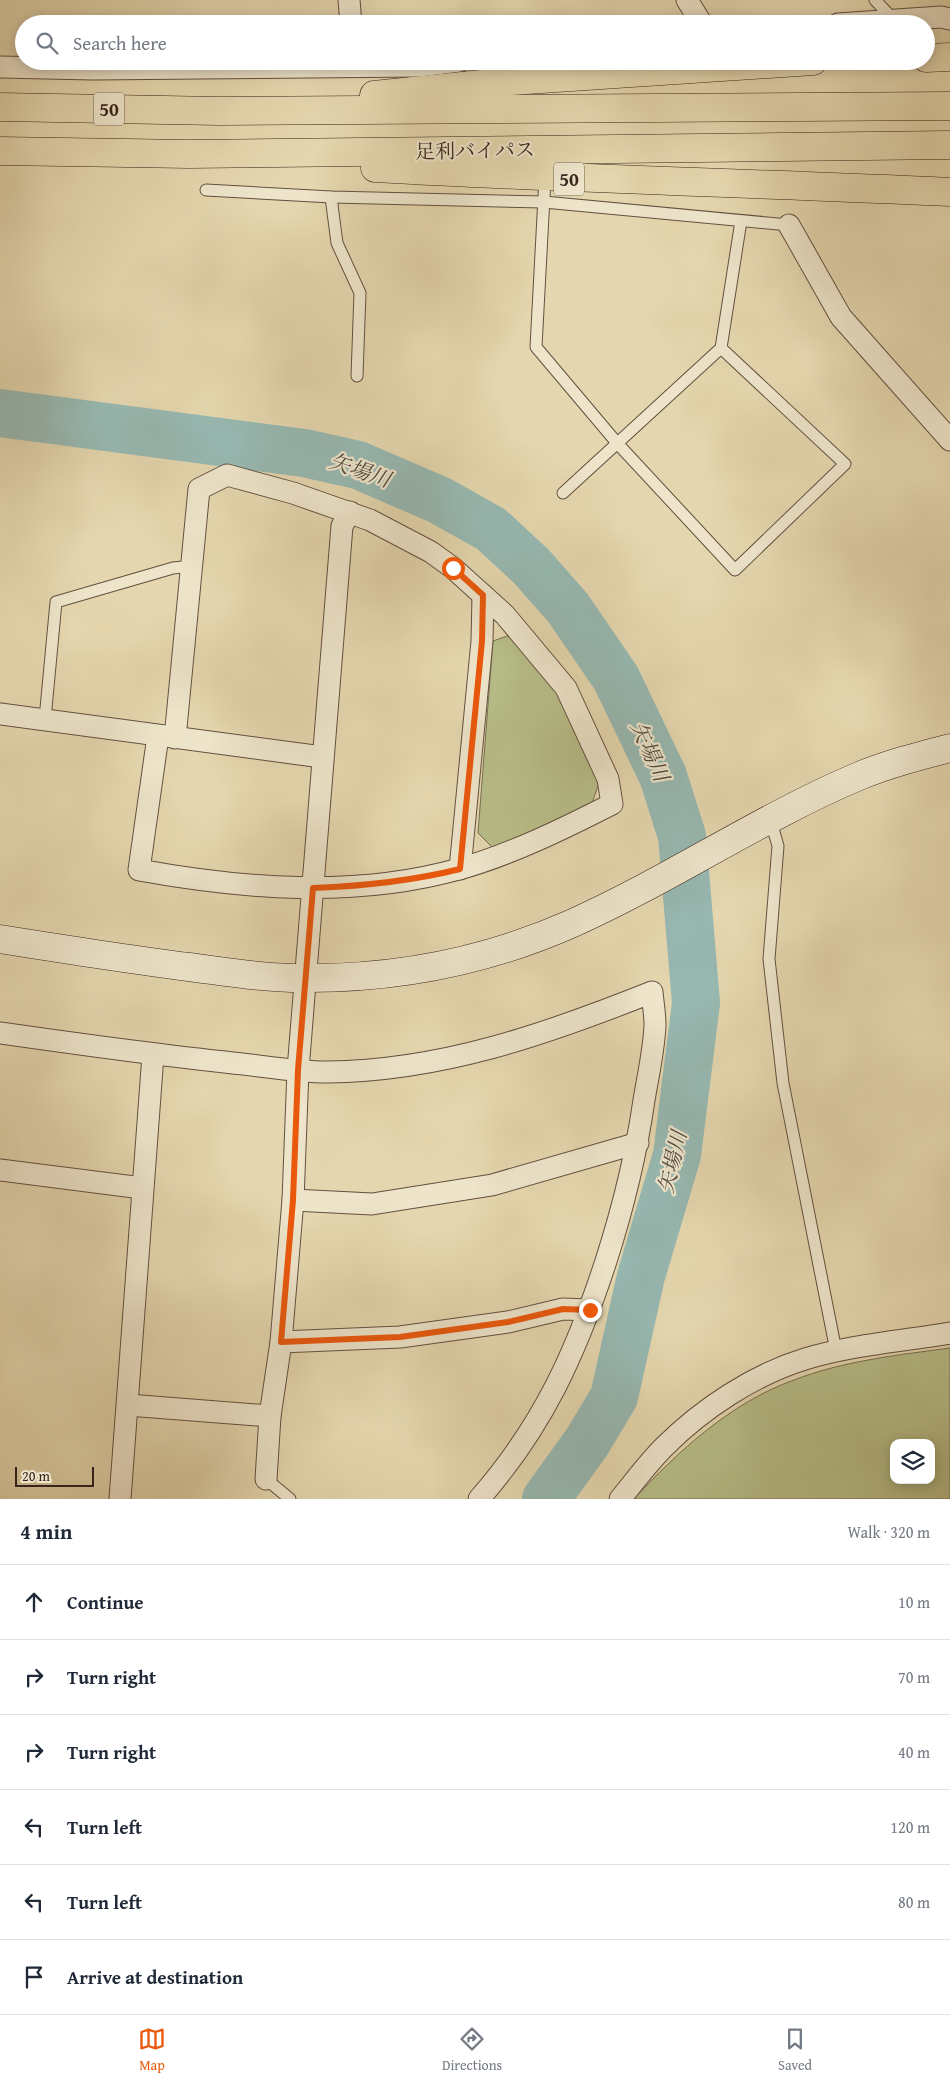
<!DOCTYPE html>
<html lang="en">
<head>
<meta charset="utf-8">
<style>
	:root { --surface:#fff; --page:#f6f6f7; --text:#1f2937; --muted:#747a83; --line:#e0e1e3; --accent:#ea580c }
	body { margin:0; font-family:"Gentium Book Plus","Noto Serif JP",serif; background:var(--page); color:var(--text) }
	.controls { position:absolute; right:15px; bottom:15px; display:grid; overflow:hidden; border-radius:10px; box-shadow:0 2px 12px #0003 }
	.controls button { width:45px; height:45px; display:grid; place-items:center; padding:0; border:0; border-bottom:1px solid var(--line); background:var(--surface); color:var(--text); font:25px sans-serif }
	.scale { position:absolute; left:15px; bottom:12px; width:79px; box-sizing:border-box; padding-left:5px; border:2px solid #38241a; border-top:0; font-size:14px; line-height:18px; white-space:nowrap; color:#38241a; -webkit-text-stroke:4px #ede4ca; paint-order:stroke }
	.stop { position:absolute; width:15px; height:15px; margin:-11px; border:4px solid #ea580c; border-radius:50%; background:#fff }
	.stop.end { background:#ea580c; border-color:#fff; box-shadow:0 1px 5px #0008 }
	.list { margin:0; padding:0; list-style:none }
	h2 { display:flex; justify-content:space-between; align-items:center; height:65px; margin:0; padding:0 20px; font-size:21px }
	h2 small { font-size:16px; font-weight:400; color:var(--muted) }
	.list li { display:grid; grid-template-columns:32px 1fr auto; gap:15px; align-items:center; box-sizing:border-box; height:75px; padding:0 20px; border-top:1px solid var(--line) }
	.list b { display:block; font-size:19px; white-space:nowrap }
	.list em { font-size:16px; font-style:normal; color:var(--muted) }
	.icon { flex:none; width:28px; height:28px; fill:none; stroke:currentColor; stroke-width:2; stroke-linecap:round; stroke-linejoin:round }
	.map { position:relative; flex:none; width:950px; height:1499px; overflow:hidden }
	.search { position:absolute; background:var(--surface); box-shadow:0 2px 12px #0003; left:15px; right:15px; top:15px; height:55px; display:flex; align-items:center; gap:12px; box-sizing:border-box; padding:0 18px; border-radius:28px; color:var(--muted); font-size:19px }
	.sheet { height:515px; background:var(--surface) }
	nav { display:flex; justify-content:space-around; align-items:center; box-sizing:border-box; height:70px; border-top:1px solid var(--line); background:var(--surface); font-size:14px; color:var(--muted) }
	nav a { display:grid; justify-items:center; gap:2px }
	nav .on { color:var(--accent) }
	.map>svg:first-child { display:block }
</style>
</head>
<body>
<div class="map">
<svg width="950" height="1499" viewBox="0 0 950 1499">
	<rect width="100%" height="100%" fill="#e4d6ae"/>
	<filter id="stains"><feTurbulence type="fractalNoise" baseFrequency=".004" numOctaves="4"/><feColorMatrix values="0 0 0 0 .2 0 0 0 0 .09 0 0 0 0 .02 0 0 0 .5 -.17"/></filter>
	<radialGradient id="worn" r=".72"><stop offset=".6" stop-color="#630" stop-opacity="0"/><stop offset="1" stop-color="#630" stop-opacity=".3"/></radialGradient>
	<!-- green -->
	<g fill="#b7bd88" stroke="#787051" fill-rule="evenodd">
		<polygon points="513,634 560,695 599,783 592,803 534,832 493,848 478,833 493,641"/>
		<path d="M 950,1348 L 950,1499 L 634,1499 C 678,1451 732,1402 794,1380 C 843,1361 898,1355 950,1348 ZM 894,1443 L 931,1443 L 931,1480 L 894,1480 Z"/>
	</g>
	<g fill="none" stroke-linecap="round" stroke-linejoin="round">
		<!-- river -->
		<polyline stroke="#97b8b1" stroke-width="48" points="0,413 304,453 358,465 439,500 491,529 531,566 568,608 616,678 663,776 682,836 696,1003 677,1155 641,1276 614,1397 587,1442 546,1499"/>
		<!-- lane casing -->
		<g stroke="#63503f" stroke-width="13">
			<g id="lane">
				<polyline points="875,0 894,20"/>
				<polyline points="545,178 536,347 617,443 735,570 845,464 721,348"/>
				<polyline points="206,190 331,197 544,202 789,225"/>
				<polyline points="331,197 337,243 360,293 357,376"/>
				<polyline points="563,493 721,348 741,221"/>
				<polyline points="45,719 56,602 173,568 192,566"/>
				<polyline points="770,818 778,846 769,959 783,1083 836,1351"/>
				<polyline points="266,1479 290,1499"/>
			</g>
		</g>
		<!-- street casing -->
		<g stroke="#63503f" stroke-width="23">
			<g id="street">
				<polyline points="349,0 351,24"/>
				<polyline points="687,0 702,24"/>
				<polyline points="838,24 941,17 950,19"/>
				<polyline points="0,67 93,69 419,66 459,61"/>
				<polyline points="789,225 841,317 950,440"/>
				<polyline points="0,714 322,757"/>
				<path d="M 158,736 L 139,870 C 244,889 355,898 459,869 C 512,854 563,829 612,804 L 608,779 L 566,688 L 505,615 L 453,568 L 431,552 L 370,520 L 293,493 L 227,475 L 199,489 L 175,738"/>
				<polyline points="460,869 482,641 483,595"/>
				<path d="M 0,1033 C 77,1044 155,1055 233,1063 C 264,1066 296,1072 327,1072 C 441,1071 547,1034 652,992 C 653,1003 655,1014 655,1025 C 654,1050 648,1076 644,1100 C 636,1156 623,1208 606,1261 C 576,1353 543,1426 479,1499"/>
				<polyline points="0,1170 142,1188"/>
				<polyline points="293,1200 372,1204 492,1185 638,1143"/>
				<polyline points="281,1342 400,1337 508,1322 563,1309 590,1310"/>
				<polyline points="128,1405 270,1416"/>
				<polyline points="266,1479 270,1416 281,1342 293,1200 298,1070 342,526 350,512"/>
				<polyline points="120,1499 153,1055"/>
				<path d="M 620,1499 C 634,1482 648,1463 664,1447 C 702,1409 753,1375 805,1359 C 851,1345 902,1341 950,1333"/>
			</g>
		</g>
		<!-- secondary casing -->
		<g stroke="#38241a" stroke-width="29">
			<path id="secondary" d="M 0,939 C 63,949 126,959 189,967 C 228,972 269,979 309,978 C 400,978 490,960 573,923 C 671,879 760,818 859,776 C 888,764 919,756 950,748"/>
		</g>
		<!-- highway casing -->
		<g stroke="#38241a" stroke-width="29">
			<g id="highway">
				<polyline points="926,58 950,57"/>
				<polyline points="374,95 511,81 813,61"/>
				<polyline points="0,107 219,111 950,106"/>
				<polyline points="0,151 189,154 950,145"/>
				<path d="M 375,168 C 566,179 758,183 950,192"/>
			</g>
		</g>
		<!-- lane -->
		<use href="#lane" stroke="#ede4ca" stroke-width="11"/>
		<!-- street -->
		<use href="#street" stroke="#ede4ca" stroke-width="21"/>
		<!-- secondary -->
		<use href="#secondary" stroke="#ede4ca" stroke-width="28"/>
		<!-- highway -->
		<use href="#highway" stroke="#e4d6ae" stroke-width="28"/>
	</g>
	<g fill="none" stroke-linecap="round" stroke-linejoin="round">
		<!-- route -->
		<path stroke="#ea580c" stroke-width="6" d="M 453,568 L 483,595 L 482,641 L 460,869 C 412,881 364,886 313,888 L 298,1070 L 293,1200 L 281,1342 L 400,1337 L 508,1322 L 563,1309 L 590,1310"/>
	</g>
	<g text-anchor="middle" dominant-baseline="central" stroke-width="4.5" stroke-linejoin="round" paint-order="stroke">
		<!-- shield labels -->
		<g fill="#ede4ca" stroke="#6e5e4f" stroke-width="1">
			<rect x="94" y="92.5" width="30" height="33" rx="4"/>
			<rect x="554" y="162.5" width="30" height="33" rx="4"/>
		</g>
		<g font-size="19" font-weight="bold" fill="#38241a">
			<text x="109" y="109">50</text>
			<text x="569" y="179">50</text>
		</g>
		<!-- street labels -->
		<g font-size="20" fill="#38241a" stroke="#ede4ca">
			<text transform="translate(475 150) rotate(-1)">足利バイパス</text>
		</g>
		<!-- water labels -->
		<g font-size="21" font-style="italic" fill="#504940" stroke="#ede4ca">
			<text transform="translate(360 470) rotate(19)">矢場川</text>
			<text transform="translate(650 751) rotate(66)">矢場川</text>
			<text transform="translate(672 1162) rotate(-77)">矢場川</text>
		</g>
	</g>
	<rect width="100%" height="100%" filter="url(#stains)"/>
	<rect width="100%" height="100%" fill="url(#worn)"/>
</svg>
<div class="controls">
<button><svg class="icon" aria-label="layers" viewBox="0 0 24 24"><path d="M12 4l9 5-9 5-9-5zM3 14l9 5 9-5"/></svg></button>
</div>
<div class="scale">20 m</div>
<div class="stop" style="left:453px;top:568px"></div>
<div class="stop end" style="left:590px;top:1310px"></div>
<div class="search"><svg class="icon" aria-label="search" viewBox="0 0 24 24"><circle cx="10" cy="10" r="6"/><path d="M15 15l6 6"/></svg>Search here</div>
</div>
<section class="sheet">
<h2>4 min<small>Walk · 320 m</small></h2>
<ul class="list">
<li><svg class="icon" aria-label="ahead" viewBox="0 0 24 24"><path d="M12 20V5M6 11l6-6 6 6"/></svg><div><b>Continue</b></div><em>10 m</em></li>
<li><svg class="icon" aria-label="right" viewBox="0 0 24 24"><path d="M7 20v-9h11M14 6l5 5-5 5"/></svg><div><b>Turn right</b></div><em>70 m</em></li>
<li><svg class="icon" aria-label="right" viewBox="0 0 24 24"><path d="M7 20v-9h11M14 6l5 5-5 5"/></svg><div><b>Turn right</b></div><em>40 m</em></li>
<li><svg class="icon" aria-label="left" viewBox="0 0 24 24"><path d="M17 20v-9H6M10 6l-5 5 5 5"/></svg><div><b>Turn left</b></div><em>120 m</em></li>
<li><svg class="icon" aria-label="left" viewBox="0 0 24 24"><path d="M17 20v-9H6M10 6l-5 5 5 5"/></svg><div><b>Turn left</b></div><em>80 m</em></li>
<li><svg class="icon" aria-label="arrive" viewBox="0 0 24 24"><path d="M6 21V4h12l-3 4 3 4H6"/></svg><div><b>Arrive at destination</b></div></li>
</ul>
</section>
<nav>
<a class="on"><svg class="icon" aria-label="map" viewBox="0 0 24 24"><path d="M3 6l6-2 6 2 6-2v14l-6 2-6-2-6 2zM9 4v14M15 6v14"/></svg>Map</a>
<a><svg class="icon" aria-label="directions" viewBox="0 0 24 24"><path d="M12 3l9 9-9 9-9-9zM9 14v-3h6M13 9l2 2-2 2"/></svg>Directions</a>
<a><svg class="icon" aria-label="saved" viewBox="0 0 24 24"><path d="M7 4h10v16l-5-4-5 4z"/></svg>Saved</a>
</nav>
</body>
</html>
